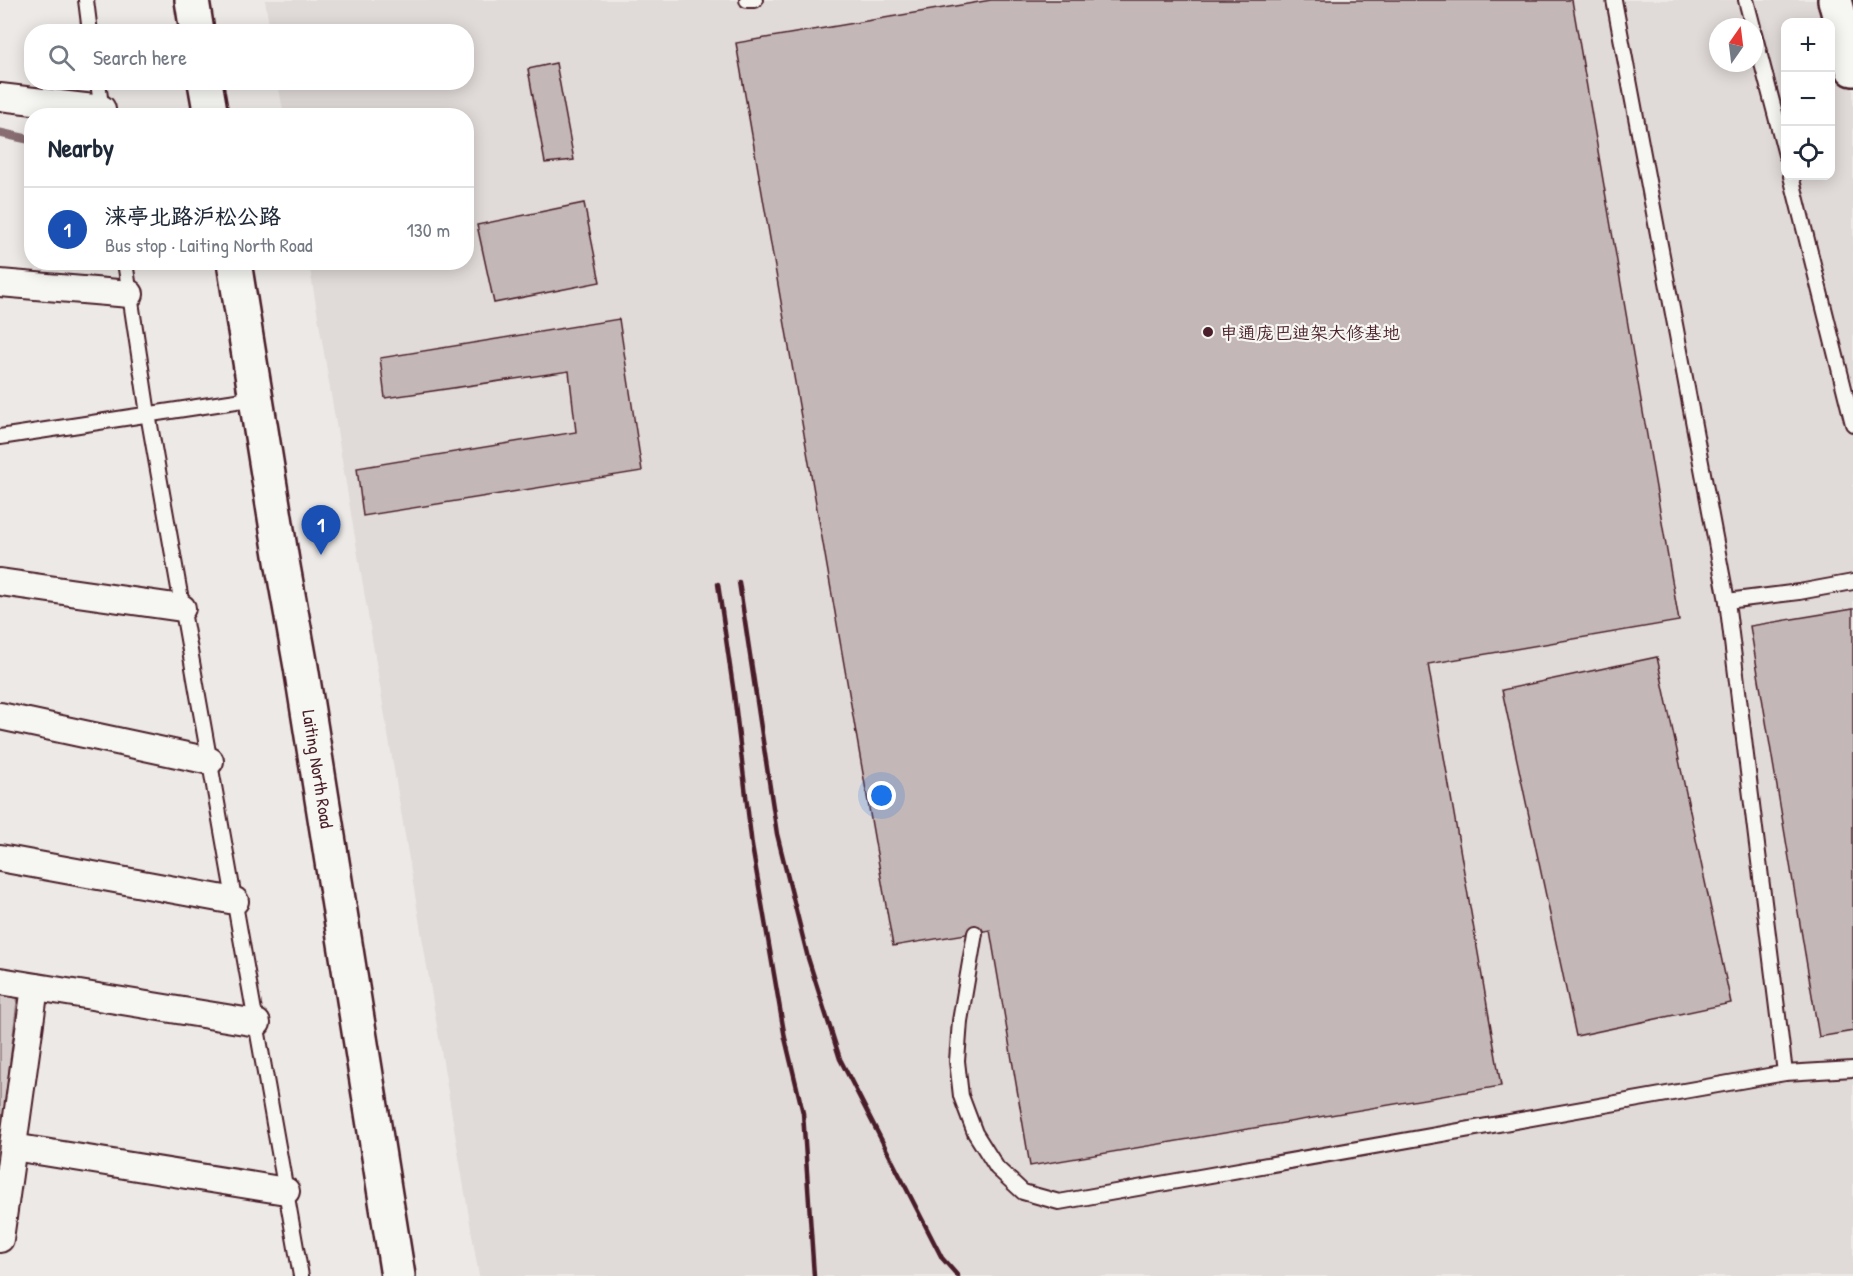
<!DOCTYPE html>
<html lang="en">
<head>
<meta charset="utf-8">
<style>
	:root { --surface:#fff; --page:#f2f2f3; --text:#1f2937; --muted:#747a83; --line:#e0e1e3; --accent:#d93025 }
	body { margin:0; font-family:"Patrick Hand","LXGW WenKai TC",sans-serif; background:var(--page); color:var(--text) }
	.controls { position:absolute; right:18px; top:18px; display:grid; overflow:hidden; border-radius:12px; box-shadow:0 3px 15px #0003 }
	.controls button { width:54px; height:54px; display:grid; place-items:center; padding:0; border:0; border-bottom:2px solid var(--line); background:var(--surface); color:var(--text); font:30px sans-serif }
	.compass { position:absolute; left:1709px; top:18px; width:54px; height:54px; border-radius:50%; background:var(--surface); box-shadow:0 3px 15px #0003; rotate:14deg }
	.you { position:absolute; left:882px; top:796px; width:21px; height:21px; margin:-15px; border:4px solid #fff; border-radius:50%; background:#1a73e8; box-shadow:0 0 0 9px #1a73e833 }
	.badge { display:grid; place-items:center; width:39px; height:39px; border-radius:50%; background:var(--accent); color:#fff; font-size:20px; font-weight:700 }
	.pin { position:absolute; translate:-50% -50px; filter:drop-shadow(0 2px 3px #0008) }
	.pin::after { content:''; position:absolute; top:32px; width:21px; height:18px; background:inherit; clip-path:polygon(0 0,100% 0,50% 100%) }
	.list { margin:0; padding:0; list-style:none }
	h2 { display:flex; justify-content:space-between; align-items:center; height:78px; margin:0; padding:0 24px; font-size:26px }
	h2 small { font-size:20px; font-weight:400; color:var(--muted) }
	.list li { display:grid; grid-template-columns:39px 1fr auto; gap:18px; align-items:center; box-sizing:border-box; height:84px; padding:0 24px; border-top:2px solid var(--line) }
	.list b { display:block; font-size:22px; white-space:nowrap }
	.list p { margin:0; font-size:20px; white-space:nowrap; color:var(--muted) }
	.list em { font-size:20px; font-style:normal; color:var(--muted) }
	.icon { flex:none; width:33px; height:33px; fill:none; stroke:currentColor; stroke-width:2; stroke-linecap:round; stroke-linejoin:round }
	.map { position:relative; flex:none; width:1853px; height:1276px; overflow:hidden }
	.search { position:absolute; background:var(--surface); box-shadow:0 3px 15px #0003; left:24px; top:24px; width:450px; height:66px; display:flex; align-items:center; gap:15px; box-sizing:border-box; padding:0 21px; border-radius:24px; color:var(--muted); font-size:22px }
	.panel { position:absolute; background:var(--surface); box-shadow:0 3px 15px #0003; left:24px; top:108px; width:450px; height:162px; border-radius:24px }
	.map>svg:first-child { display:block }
</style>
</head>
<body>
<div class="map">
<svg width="1853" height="1276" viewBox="0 0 1853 1276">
	<rect width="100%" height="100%" fill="#ece9e6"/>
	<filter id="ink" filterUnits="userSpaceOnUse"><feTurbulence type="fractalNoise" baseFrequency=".0167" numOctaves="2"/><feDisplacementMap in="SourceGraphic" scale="12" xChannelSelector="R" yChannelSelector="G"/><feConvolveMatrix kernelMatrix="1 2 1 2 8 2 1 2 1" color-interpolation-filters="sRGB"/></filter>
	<g filter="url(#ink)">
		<!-- built -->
		<path fill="#e0dad8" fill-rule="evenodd" d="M 265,0 L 1832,0 L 1853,85 L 1853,1276 L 479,1276 L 309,263 L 466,262 L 466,116 L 284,115 L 278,83 L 466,82 L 466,32 L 270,31 ZM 1786,22 L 1830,22 L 1830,176 L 1786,176 ZM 1718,27 L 1754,27 L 1754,63 L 1718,63 Z"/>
		<!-- green -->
		<polygon fill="#d4cbca" stroke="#8f757a" stroke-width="1.5" points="0,992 18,994 0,1148"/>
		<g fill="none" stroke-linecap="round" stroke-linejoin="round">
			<!-- stream -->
			<polyline stroke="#886e73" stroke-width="9" points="0,133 32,140"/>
		</g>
		<!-- building -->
		<g fill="#c4b7b7" stroke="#4a1f2b" stroke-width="1.5">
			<polygon points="991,0 1572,0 1679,621 1428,664 1501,1086 1030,1166 990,930 893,946 736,43"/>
			<polygon points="556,63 574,160 545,163 528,69"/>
			<polygon points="584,203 600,282 494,303 477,225"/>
			<polygon points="619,319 642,471 363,516 357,468 576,432 569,371 385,398 380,358"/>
			<polygon points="1853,609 1853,1031 1819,1037 1750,626"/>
			<polygon points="1657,657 1731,1003 1576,1036 1502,690"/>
		</g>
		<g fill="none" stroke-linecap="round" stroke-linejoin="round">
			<!-- lane casing -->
			<g stroke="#4a1f2b" stroke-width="18">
				<g id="lane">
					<polyline points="86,0 90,32"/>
					<polyline points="747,0 755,0"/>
					<polyline points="1614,0 1727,601 1785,1073"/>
					<polyline points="1746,0 1753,27"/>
					<polyline points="1754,33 1786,155"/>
					<polyline points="98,82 102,113"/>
					<polyline points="1791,176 1853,424"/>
					<polyline points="125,262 148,414 301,1276"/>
					<polyline points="0,437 256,398"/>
					<polyline points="1727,601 1799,592 1853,582"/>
					<polyline points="975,933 960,1021 957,1061 961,1096 975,1133 997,1168 1023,1192 1059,1202 1785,1073 1853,1069"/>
				</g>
			</g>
			<!-- street casing -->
			<g stroke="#4a1f2b" stroke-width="30">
				<g id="street">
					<polyline points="0,97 102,109"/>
					<polyline points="0,283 130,294"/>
					<polyline points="0,582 182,608"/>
					<polyline points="0,716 210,761"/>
					<polyline points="0,858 235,901"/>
					<polyline points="0,981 257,1023"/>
					<polyline points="13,1147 286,1191"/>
					<polyline points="0,1239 35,987"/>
				</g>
			</g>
			<!-- secondary casing -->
			<g stroke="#4a1f2b" stroke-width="38">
				<g id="secondary">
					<polyline points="192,0 197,32"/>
					<polyline points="205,82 211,116"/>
					<polyline points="234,262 282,561 301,667 398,1276"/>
				</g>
			</g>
			<!-- highway casing -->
			<g stroke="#4a1f2b" stroke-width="38">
				<polyline id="highway" points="1835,0 1853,69"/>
			</g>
			<!-- lane -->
			<use href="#lane" stroke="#f6f6f2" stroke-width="14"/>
			<!-- street -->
			<use href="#street" stroke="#f6f6f2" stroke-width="26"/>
			<!-- secondary -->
			<use href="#secondary" stroke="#f6f6f2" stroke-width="33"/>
			<!-- highway -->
			<use href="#highway" stroke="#f6f6f2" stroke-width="33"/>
			<!-- rail -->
			<g stroke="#4a1f2b" stroke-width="4.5">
				<polyline points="739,582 777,834 808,958 840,1059 942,1258 958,1276"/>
				<polyline points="718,584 734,694 752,846 785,1038 803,1113 814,1276"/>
			</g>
		</g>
	</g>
	<!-- markers -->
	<circle fill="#4a1f2b" stroke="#f6f6f2" stroke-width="2" cx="1208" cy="332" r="6"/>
	<g text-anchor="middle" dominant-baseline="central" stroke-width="4.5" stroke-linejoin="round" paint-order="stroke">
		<!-- poi labels -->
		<g font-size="18" fill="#4a1f2b" stroke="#f6f6f2" text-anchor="start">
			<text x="1220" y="332">申通庞巴迪架大修基地</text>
		</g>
		<!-- street labels -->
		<g font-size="18" fill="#4a1f2b" stroke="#f6f6f2">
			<text transform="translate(318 769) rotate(81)">Laiting North Road</text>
		</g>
	</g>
</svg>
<div class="controls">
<button>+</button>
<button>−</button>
<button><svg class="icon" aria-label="locate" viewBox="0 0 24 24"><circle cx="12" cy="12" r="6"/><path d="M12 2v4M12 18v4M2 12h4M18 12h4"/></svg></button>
</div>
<svg class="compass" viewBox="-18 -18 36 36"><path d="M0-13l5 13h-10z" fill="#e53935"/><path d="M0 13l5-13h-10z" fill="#747a83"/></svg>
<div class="you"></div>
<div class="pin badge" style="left:321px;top:555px;background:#1a4fb4">1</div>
<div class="search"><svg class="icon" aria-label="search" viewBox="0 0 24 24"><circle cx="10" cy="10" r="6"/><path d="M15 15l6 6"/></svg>Search here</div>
<section class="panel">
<h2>Nearby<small></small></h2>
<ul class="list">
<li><span class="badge" style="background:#1a4fb4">1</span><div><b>涞亭北路沪松公路</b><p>Bus stop · Laiting North Road</p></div><em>130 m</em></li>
</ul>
</section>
</div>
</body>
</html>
